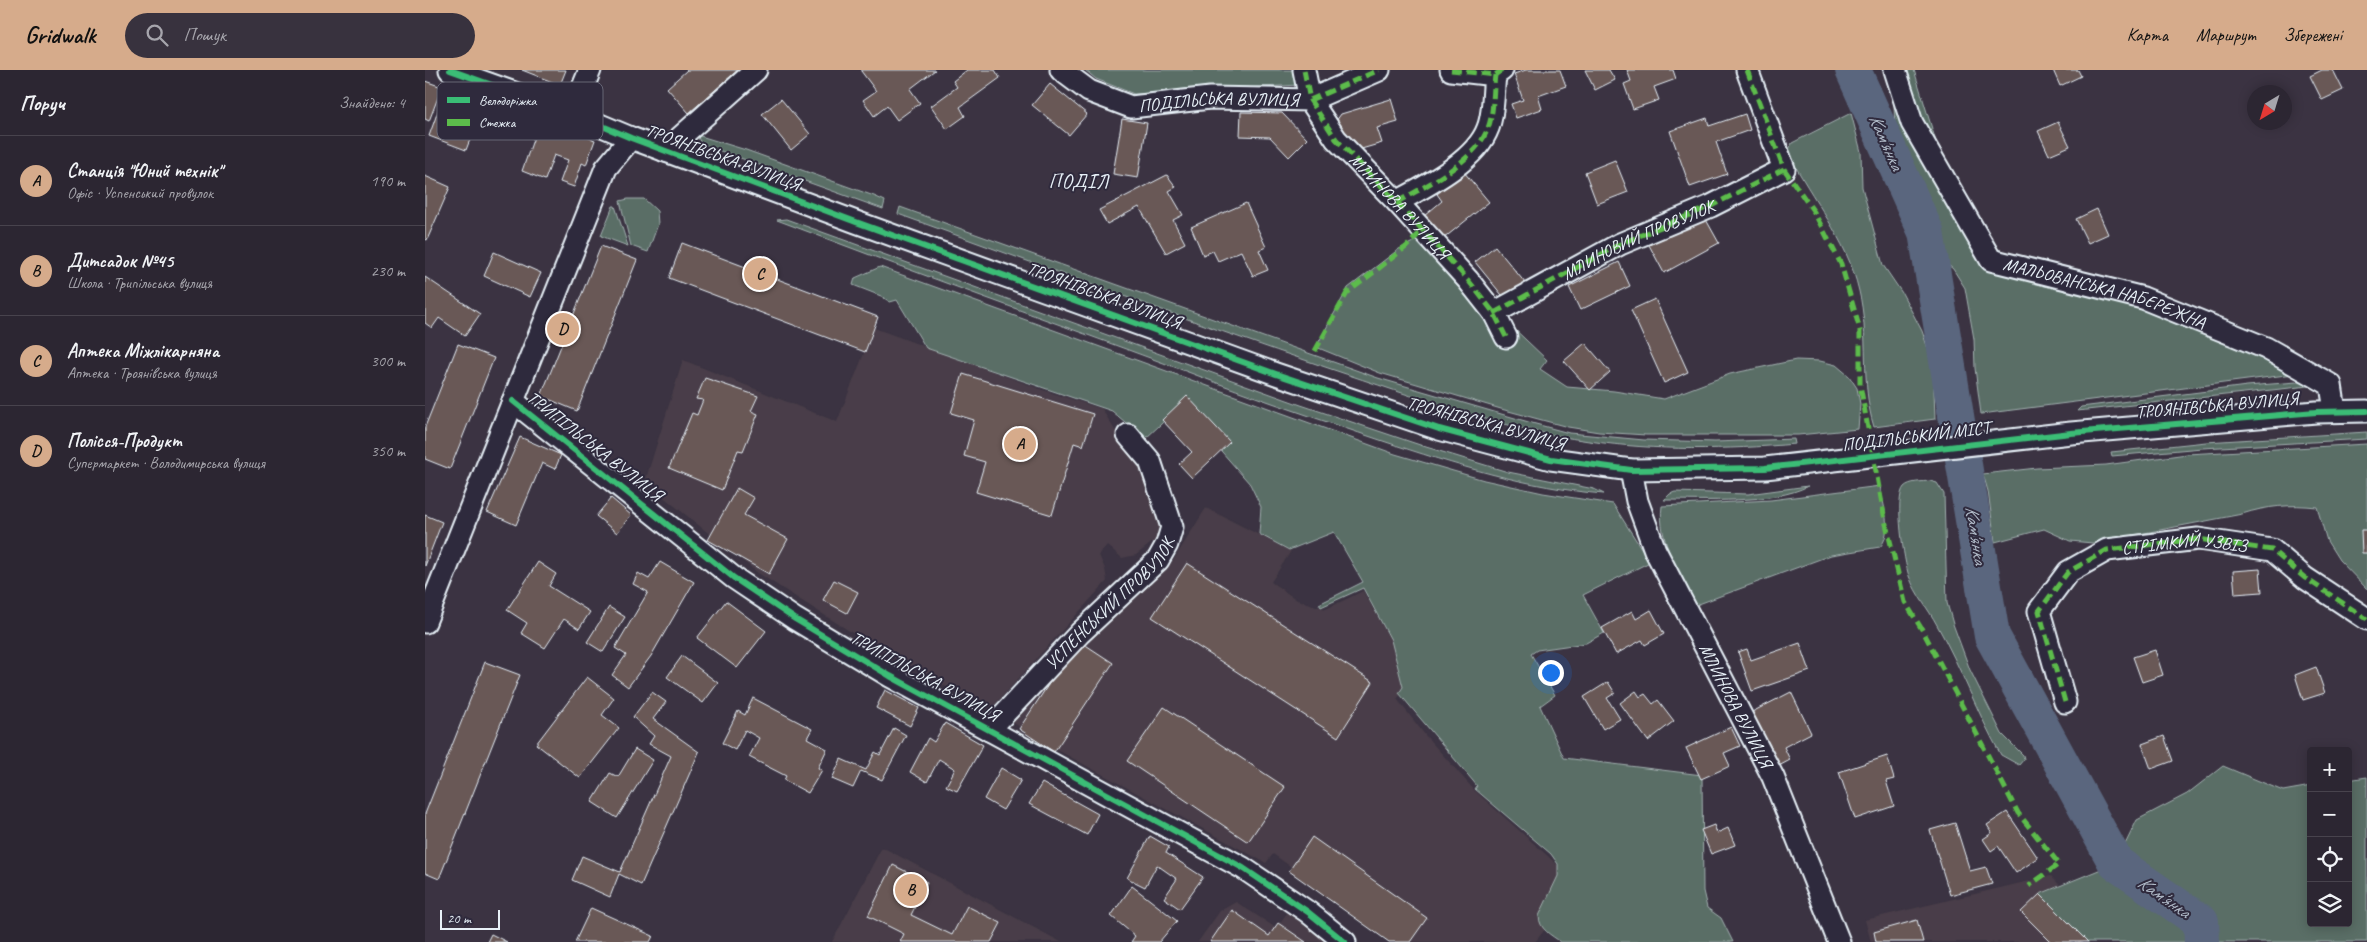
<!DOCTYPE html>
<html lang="uk">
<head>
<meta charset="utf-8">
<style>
	:root { --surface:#2c2632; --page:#38323e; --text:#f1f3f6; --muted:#a6a5ac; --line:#48434d; --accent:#d6ab8b }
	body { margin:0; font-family:Caveat,sans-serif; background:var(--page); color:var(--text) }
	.controls { position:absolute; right:15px; bottom:15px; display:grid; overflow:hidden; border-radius:5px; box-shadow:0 2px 12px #0003 }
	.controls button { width:45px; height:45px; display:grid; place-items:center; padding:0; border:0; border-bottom:1px solid var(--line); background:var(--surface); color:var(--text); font:25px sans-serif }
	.compass { position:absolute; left:1822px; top:15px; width:45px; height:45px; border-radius:50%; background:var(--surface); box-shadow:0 2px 12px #0003; rotate:218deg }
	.scale { position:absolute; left:15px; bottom:12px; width:60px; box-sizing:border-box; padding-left:5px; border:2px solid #e8f1f8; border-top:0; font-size:14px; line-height:18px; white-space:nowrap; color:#e8f1f8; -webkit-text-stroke:4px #2f2a3d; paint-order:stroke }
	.you { position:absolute; left:1125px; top:602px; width:18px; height:18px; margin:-12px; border:4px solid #fff; border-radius:50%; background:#1a73e8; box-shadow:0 0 0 8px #1a73e833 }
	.badge { display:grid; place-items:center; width:32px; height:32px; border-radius:50%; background:var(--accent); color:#111; font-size:16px; font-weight:700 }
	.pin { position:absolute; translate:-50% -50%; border:2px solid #fff; box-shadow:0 1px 5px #0006 }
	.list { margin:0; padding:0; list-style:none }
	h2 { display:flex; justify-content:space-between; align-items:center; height:65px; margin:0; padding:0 20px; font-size:21px }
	h2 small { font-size:16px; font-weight:400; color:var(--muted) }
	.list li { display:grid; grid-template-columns:32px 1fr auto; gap:15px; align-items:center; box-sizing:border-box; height:90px; padding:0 20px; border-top:1px solid var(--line) }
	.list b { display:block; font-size:19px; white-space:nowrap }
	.list p { margin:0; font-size:16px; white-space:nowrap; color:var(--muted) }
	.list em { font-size:16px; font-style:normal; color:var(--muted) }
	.icon { flex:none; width:28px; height:28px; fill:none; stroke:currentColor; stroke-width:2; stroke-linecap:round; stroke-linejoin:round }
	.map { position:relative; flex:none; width:1942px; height:872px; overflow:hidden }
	header { display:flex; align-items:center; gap:30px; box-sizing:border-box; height:70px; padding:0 25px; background:var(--accent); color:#111 }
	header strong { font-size:24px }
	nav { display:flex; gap:28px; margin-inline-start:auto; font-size:18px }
	.search { width:350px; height:45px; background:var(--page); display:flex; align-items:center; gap:12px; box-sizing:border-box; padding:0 18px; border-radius:28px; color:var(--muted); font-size:19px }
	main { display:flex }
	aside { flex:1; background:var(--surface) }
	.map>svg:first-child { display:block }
</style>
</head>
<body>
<header>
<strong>Gridwalk</strong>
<div class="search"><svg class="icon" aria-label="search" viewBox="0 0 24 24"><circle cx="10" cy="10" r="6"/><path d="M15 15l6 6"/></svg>Пошук</div>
<nav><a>Карта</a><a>Маршрут</a><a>Збережені</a></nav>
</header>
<main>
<aside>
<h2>Поруч<small>Знайдено: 4</small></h2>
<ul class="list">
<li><span class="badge">A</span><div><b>Станція &quot;Юний технік&quot;</b><p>Офіс · Успенський провулок</p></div><em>190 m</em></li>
<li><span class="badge">B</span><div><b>Дитсадок №45</b><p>Школа · Трипільська вулиця</p></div><em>230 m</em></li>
<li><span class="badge">C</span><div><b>Аптека Міжлікарняна</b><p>Аптека · Троянівська вулиця</p></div><em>300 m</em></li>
<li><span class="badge">D</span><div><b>Полісся-Продукт</b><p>Супермаркет · Володимирська вулиця</p></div><em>350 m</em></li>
</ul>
</aside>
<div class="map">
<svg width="1942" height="872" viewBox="0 0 1942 872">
	<rect width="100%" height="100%" fill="#3b3342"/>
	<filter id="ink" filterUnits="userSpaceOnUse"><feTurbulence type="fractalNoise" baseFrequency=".02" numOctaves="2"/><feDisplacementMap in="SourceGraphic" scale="10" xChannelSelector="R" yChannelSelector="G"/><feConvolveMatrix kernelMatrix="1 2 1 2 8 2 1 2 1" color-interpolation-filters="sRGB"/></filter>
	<g filter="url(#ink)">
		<!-- built -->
		<g fill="#493e48">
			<polygon points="449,258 618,320 677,339 700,377 719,400 739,463 711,485 697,488 682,475 674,485 680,499 682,511 564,641 445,574 333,503 220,412 258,290 412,352"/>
			<polygon points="781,438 866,481 846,512 872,530 901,539 938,521 968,574 979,620 972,629 1000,665 1051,722 1155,815 1110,872 972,872 848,784 841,793 638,683 587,652 585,650 659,565 666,569 692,539 748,491"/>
			<polygon points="457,777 636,872 407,872"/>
			<polygon points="1626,806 1687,872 1446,872 1440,850"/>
			<polygon points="811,832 851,858 862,843 868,844 903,872 773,872 795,841"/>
		</g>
		<!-- green -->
		<g fill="#5a6e66" stroke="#a1b0af">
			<polygon points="660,0 871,0 874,15 709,24 671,9"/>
			<polygon points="1458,0 1489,0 1516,88 1569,183 1812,256 1869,304 1556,344 1550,298 1549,269 1540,218 1528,199 1491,169 1481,156 1482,127 1479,112 1471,90 1469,35 1465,4"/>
			<path d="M 1426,43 L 1436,82 L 1437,117 L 1458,195 L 1477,223 L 1497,261 L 1508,294 L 1510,349 L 1449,357 C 1435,312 1445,266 1434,221 C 1422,168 1386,129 1363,82 L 1367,73 Z"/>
			<polygon points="272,65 321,80 449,126 460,131 458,139 276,74"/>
			<polygon points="203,129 219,129 232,141 233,154 223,182 206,176 195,131"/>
			<polygon points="188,136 190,136 203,176 176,166"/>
			<path d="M 475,137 L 953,308 L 1107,353 L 1144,363 L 1219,370 L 1290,372 L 1369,369 L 1370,374 C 1302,380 1231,381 1164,371 C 1076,359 990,327 906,299 C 761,250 617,196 473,144 Z"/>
			<path d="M 361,149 L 876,335 L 1001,377 L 1083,402 L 1169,419 L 1179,424 C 1103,418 1030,395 958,371 C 893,349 828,327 763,302 C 626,251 488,202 352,150 Z"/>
			<polygon points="990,171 998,172 1122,290 1115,299 1142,317 1189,321 1239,329 1305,304 1371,290 1395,291 1411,295 1424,306 1432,318 1435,334 1433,359 1373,365 1221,365 1174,362 1143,357 1076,339 955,303 891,277 923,218 974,179"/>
			<path d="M 455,197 L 970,384 L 1059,410 L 1118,423 L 1188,434 L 1225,492 L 1158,525 L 1179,563 L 1161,573 L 1112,580 L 1106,584 L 1130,625 L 1115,636 L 1139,688 L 1277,705 L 1278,821 L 1282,838 L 1296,848 L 1308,872 L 1136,872 C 1126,865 1114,859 1114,846 L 1133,806 L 1133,794 L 1126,784 L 1050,719 L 1052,716 L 1048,711 L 974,623 L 978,617 L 966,570 L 938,518 L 896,537 L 894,534 L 938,512 L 909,462 L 864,480 L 834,464 L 836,437 L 825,414 L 762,342 L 750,341 L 720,369 L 687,341 L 501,278 L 472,230 L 465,232 L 456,226 L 428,215 L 430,208 Z"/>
			<polygon points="1884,311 1893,315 1652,341 1656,337 1822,316"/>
			<polygon points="1942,362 1942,369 1777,378 1687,386 1686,382 1781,372"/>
			<path d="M 1942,374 L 1942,519 L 1914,490 L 1902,471 L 1892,437 C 1865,434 1842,436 1817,444 L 1668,473 L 1645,471 L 1619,459 L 1570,472 L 1563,421 L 1558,404 L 1612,398 L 1681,395 L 1762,384 Z"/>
			<path d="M 1505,411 L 1512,413 L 1519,424 L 1522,533 L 1528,554 L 1545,600 L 1577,664 L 1598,685 L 1599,689 L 1594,695 L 1576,685 C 1552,643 1536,597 1512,555 C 1503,538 1491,525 1484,506 C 1479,492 1469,428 1479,417 C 1485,411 1497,412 1505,411 Z"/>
			<path d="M 1383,416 C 1350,434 1277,430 1239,430 L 1245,424 L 1250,422 L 1323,424 Z"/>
			<path d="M 1455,416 C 1458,433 1468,463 1455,477 L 1406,485 L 1271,535 C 1256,505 1232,471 1237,436 L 1346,430 Z"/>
			<polygon points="1798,696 1858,721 1886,716 1886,853 1923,853 1923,710 1942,707 1942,872 1663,872 1615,824 1691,793 1712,750 1762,724"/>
		</g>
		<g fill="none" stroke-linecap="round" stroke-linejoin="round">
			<!-- river -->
			<polyline stroke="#5a667e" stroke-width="36" points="1428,0 1501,162 1567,566 1691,793 1776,852 1777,872"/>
		</g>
		<!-- building -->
		<g fill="#695857" stroke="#e8f1f8">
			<polygon points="97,0 141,0 135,15"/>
			<polygon points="262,0 313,0 264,43 242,18"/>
			<polygon points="438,0 510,0 485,19 495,33 472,50 462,36 449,46 438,30 451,21 436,1"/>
			<polygon points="542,0 570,0 575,8 535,37 540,46 522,59 506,36 532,17 528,11"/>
			<polygon points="1101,0 1135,0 1141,16 1113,26 1117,39 1091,48 1086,34 1098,30 1089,4"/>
			<polygon points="1160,0 1184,0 1190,10 1170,20"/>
			<polygon points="1202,0 1248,0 1251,9 1229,17 1234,30 1208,39 1199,14 1206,11"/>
			<polygon points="1628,0 1653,0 1656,6 1635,16"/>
			<polygon points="1897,0 1908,0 1918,20 1897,30 1885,6"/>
			<polygon points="0,11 17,17 4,51 0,49"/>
			<polygon points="625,14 662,44 644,65 607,35"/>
			<polygon points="21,19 59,33 41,80 4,66"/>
			<polygon points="356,29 385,64 366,80 337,44"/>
			<polygon points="966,29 973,52 952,58 957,73 933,80 911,51 916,44"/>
			<polygon points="816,42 857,43 882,69 864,87 845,67 815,66"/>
			<polygon points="1320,44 1325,60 1291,72 1302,104 1265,117 1245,61 1282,48 1284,56"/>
			<polygon points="697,49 722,53 713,108 688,104"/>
			<polygon points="115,50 170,70 161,95 157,93 149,117 135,112 143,90 129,85 120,110 97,101"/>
			<polygon points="1633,52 1645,76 1624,85 1613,61"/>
			<polygon points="1190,90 1203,122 1172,134 1160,102"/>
			<polygon points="1039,102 1064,132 1018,169 999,146 1017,131 1012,124"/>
			<polygon points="742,105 751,117 744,121 758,145 748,150 760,173 741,183 714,137 682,154 674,140"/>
			<polygon points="0,106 25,117 2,170 0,169"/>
			<polygon points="821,133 841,177 834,180 843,200 828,206 816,181 793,191 788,181 778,185 766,157"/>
			<polygon points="1672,139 1683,164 1663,173 1651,149"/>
			<polygon points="1279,146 1294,173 1239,203 1224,175"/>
			<polygon points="257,173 453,247 440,282 244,208"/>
			<polygon points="176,176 212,190 152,341 116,326"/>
			<polygon points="1070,176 1101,214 1081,230 1050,192"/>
			<polygon points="69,182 116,203 105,227 59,206"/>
			<polygon points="1194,192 1205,216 1155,240 1144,217"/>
			<polygon points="0,207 55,244 40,266 14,248 7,258 0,253"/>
			<polygon points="1230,229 1263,302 1239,313 1206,240"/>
			<polygon points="1160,273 1185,302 1165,320 1139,291"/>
			<polygon points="33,274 69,288 25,399 0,389 0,357"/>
			<polygon points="538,304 668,344 658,376 649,373 627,445 551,422 560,392 539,386 549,350 526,343"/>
			<polygon points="280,308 333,326 326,341 333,344 318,381 313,380 297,420 244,398 267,343 272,345 278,330 271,329"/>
			<polygon points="762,326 805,372 767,408 754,394 767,382 737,350"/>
			<polygon points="95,367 136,385 130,399 117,393 91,455 62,442"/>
			<polygon points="312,418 329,428 319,445 363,469 344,504 283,470"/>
			<polygon points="186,428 206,445 192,463 171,446"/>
			<polygon points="0,445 17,452 0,496"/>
			<polygon points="1936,460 1942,460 1942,483 1937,483"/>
			<polygon points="113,492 131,504 124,516 165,542 154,559 139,549 120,578 96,563 102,553 82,540"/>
			<polygon points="235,492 269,512 226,586 203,617 187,605 201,585 190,578 223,522 208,514 213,503 224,509"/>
			<polygon points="762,493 948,612 913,667 727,547"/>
			<polygon points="1835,499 1837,522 1810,524 1808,501"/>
			<polygon points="409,510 433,522 422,543 398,530"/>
			<polygon points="301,531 341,561 312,598 272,568"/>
			<polygon points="184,537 200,547 178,582 162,572"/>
			<polygon points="1226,540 1239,564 1220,575 1217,570 1191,584 1177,558 1207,541 1211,549"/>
			<polygon points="653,570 688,593 629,682 594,659"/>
			<polygon points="1375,573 1385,601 1327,621 1313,582 1322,579 1326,590"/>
			<polygon points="1730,580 1738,605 1717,612 1708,587"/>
			<polygon points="257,586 293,613 278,633 242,607"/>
			<polygon points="60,592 95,605 14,809 0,803 0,744"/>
			<polygon points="1891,597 1900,623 1878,630 1870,605"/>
			<polygon points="162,607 189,628 177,645 194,658 155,708 111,674"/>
			<polygon points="1183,612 1190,623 1182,628 1195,649 1178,659 1159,627"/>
			<polygon points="460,620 494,638 485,656 451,638"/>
			<polygon points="1211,621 1215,627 1220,624 1228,634 1233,630 1249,651 1223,671 1195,633"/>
			<polygon points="227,622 241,632 228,649 274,682 216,815 194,804 185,827 147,810 157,786 195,802 246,686 224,674 229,666 208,647"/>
			<polygon points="1366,622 1386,663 1359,677 1365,690 1352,697 1325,643"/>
			<polygon points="328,628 387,659 382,668 402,679 393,698 397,700 383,723 359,710 361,706 324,687 334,668 320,660 310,680 297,673 313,641 320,645"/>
			<polygon points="739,637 860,717 823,772 702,691"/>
			<polygon points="520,653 558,675 532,721 521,716 530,699 514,689 502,712 485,702 503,668 509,672"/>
			<polygon points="1306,657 1315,676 1299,683 1305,696 1276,709 1261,678"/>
			<polygon points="469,658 481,665 457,710 436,701 428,718 407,709 416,689 441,700 450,682 455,685"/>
			<polygon points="1739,666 1748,691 1726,699 1717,674"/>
			<polygon points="210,679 228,690 192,748 167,732 185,703 193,707"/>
			<polygon points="1462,686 1469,709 1461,711 1469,736 1430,749 1414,702"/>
			<polygon points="576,698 596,710 578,740 559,729"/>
			<polygon points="617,713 673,744 662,765 604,734"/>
			<polygon points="1582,742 1613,788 1591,803 1573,776 1566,781 1558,769 1567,763 1562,755"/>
			<polygon points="1530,753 1545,801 1561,797 1567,814 1525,825 1505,760"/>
			<polygon points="1289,755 1292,763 1303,758 1310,775 1286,784 1276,760"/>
			<polygon points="725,766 744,777 741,783 778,807 755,839 739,828 752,809 732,795 720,817 702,808"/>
			<polygon points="887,767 1002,848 985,872 964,872 864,801"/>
			<polygon points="468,795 502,812 486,845 527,865 542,836 576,853 566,872 475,872 479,864 443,846"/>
			<polygon points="707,816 752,851 734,872 706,872 710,866 686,846"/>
			<polygon points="1615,824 1663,872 1626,872 1596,842"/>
			<polygon points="166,838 228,866 225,872 150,872"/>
			<polygon points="807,840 844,866 853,853 881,872 785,872"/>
			<polygon points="1492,850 1498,872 1451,872 1449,862"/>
			<polygon points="66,864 82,872 62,872"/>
		</g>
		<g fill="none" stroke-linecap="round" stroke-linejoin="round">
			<!-- minor casing -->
			<g stroke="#e8f1f8" stroke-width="25">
				<g id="minor">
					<polyline points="25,0 151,45 206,68 431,152 851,304 1014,359 1126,389 1206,400 1340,398 1646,363 1891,342 1942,341"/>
					<path id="s1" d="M 636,0 L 664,21 L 706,37 L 785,28 L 885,30 L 954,0"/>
					<path id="s2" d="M 879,0 L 885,30 L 911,69 L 972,132 L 1043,210 L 1069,243 L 1081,267"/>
					<polyline points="1026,0 1070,5 1077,0"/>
					<path id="s3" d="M 1470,0 L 1487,53 L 1566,190 L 1718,228 L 1841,278 L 1906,315 L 1910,341"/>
					<polyline points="147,44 165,0"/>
					<polyline points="240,81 331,0"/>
					<path d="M 972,132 C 1001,116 1051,91 1063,58 C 1069,43 1068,21 1070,5"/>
					<path id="s4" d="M 1069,243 L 1195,174 L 1286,136 L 1359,99 L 1322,0"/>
					<polyline points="88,331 309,508 370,549 465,606 818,798 883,842 920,872"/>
					<path id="s5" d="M 1206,400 L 1212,431 L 1230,480 L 1348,707 L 1414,872"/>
					<polyline points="0,552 181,98 206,68"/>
					<path id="s6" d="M 1640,632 L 1614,541 L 1643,502 L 1682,480 L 1773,469 L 1847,480 L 1880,508 L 1942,549"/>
					<path id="s7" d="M 564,660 L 655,563 L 733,490 L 742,474 L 747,457 L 725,391 L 703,365"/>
				</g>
			</g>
			<!-- minor -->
			<use href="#minor" stroke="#2f2a3d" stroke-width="21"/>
			<!-- quiet -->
			<g stroke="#5cbc4b" stroke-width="5" stroke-dasharray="10 5" stroke-linecap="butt">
				<polyline points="879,0 885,30 911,69 972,132 1043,210 1069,243 1081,267"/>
				<polyline points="1026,0 1070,5 1077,0"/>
				<polyline points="1322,0 1359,99 1389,142 1416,194 1435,260 1435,315 1460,450 1480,532 1498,561 1593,743 1634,794 1604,816"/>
				<polyline points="885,30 954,0"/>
				<path d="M 972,132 C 1001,116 1051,91 1063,58 C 1069,43 1068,21 1070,5"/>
				<polyline points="1069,243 1195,174 1286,136 1359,99"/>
				<polyline points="890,281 922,223 981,177 998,160"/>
				<polyline points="1640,632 1614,541 1643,502 1682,480 1773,469 1847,480 1880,508 1942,549"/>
			</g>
			<!-- cycleway casing -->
			<g stroke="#2f2a3d" stroke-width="9">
				<g id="cycleway">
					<polyline points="25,0 151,45 206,68 431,152 851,304 1014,359 1126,389 1206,400 1340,398 1646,363 1891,342 1942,341"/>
					<polyline points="88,331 309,508 370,549 465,606 818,798 883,842 920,872"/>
				</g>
			</g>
			<!-- cycleway -->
			<use href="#cycleway" stroke="#3abd76" stroke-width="6"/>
		</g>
	</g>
	<g text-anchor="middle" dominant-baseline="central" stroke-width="4" stroke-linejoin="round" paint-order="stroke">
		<!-- street labels -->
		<g font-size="18" fill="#e8f1f8" stroke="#2f2a3d">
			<text stroke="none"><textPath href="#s1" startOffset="168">ПОДІЛЬСЬКА ВУЛИЦЯ</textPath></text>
			<text transform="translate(298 87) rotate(20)">ТРОЯНІВСЬКА ВУЛИЦЯ</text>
			<text stroke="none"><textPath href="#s2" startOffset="170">МЛИНОВА ВУЛИЦЯ</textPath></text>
			<text stroke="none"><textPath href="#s4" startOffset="162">МЛИНОВИЙ ПРОВУЛОК</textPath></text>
			<text stroke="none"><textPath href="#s3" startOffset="332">МАЛЬОВАНСЬКА НАБЕРЕЖНА</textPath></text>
			<text transform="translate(679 225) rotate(20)">ТРОЯНІВСЬКА ВУЛИЦЯ</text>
			<text transform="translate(1792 335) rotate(-5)">ТРОЯНІВСЬКА ВУЛИЦЯ</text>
			<text transform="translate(1061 353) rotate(15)">ТРОЯНІВСЬКА ВУЛИЦЯ</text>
			<text transform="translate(1491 366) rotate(-7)">ПОДІЛЬСЬКИЙ МІСТ</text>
			<text transform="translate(170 376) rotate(38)">ТРИПІЛЬСЬКА ВУЛИЦЯ</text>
			<text stroke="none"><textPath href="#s6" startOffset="266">СТРІМКИЙ УЗВІЗ</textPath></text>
			<text stroke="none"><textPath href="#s7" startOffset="175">УСПЕНСЬКИЙ ПРОВУЛОК</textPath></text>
			<text transform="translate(500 606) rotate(29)">ТРИПІЛЬСЬКА ВУЛИЦЯ</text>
			<text stroke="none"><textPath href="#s5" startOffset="259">МЛИНОВА ВУЛИЦЯ</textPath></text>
		</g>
		<!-- water labels -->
		<g font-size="19" font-style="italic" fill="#afb9c7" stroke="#2f2a3d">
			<text transform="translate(1461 72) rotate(66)">Кам'янка</text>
			<text transform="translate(1551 465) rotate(81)">Кам'янка</text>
			<text transform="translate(1739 827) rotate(35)">Кам'янка</text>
		</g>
		<!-- quarter labels -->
		<g font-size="20" letter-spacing="1" fill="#e8f1f8" stroke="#2f2a3d">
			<text x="654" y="111">ПОДІЛ</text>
		</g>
	</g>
	<!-- legend -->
	<rect x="12" y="12" width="166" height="58" rx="8" fill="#2f2a3d" stroke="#666675" stroke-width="1"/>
	<rect x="22" y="27" width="23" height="6" fill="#3abd76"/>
	<rect x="22" y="49" width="23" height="7" fill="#5cbc4b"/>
	<g font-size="14" fill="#e8f1f8">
		<text x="54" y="35">Велодоріжка</text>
		<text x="54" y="57">Стежка</text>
	</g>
</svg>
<div class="controls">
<button>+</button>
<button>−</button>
<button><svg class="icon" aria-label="locate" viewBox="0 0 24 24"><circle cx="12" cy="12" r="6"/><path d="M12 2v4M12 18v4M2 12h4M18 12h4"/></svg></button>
<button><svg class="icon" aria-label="layers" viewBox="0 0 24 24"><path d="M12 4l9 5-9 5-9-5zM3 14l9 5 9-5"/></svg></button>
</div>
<svg class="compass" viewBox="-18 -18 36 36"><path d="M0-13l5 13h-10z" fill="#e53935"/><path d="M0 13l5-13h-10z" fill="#a6a5ac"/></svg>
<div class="scale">20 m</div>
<div class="you"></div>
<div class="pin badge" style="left:595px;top:374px">A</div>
<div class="pin badge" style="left:486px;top:820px">B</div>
<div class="pin badge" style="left:335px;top:204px">C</div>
<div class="pin badge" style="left:138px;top:259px">D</div>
</div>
</main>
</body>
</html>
